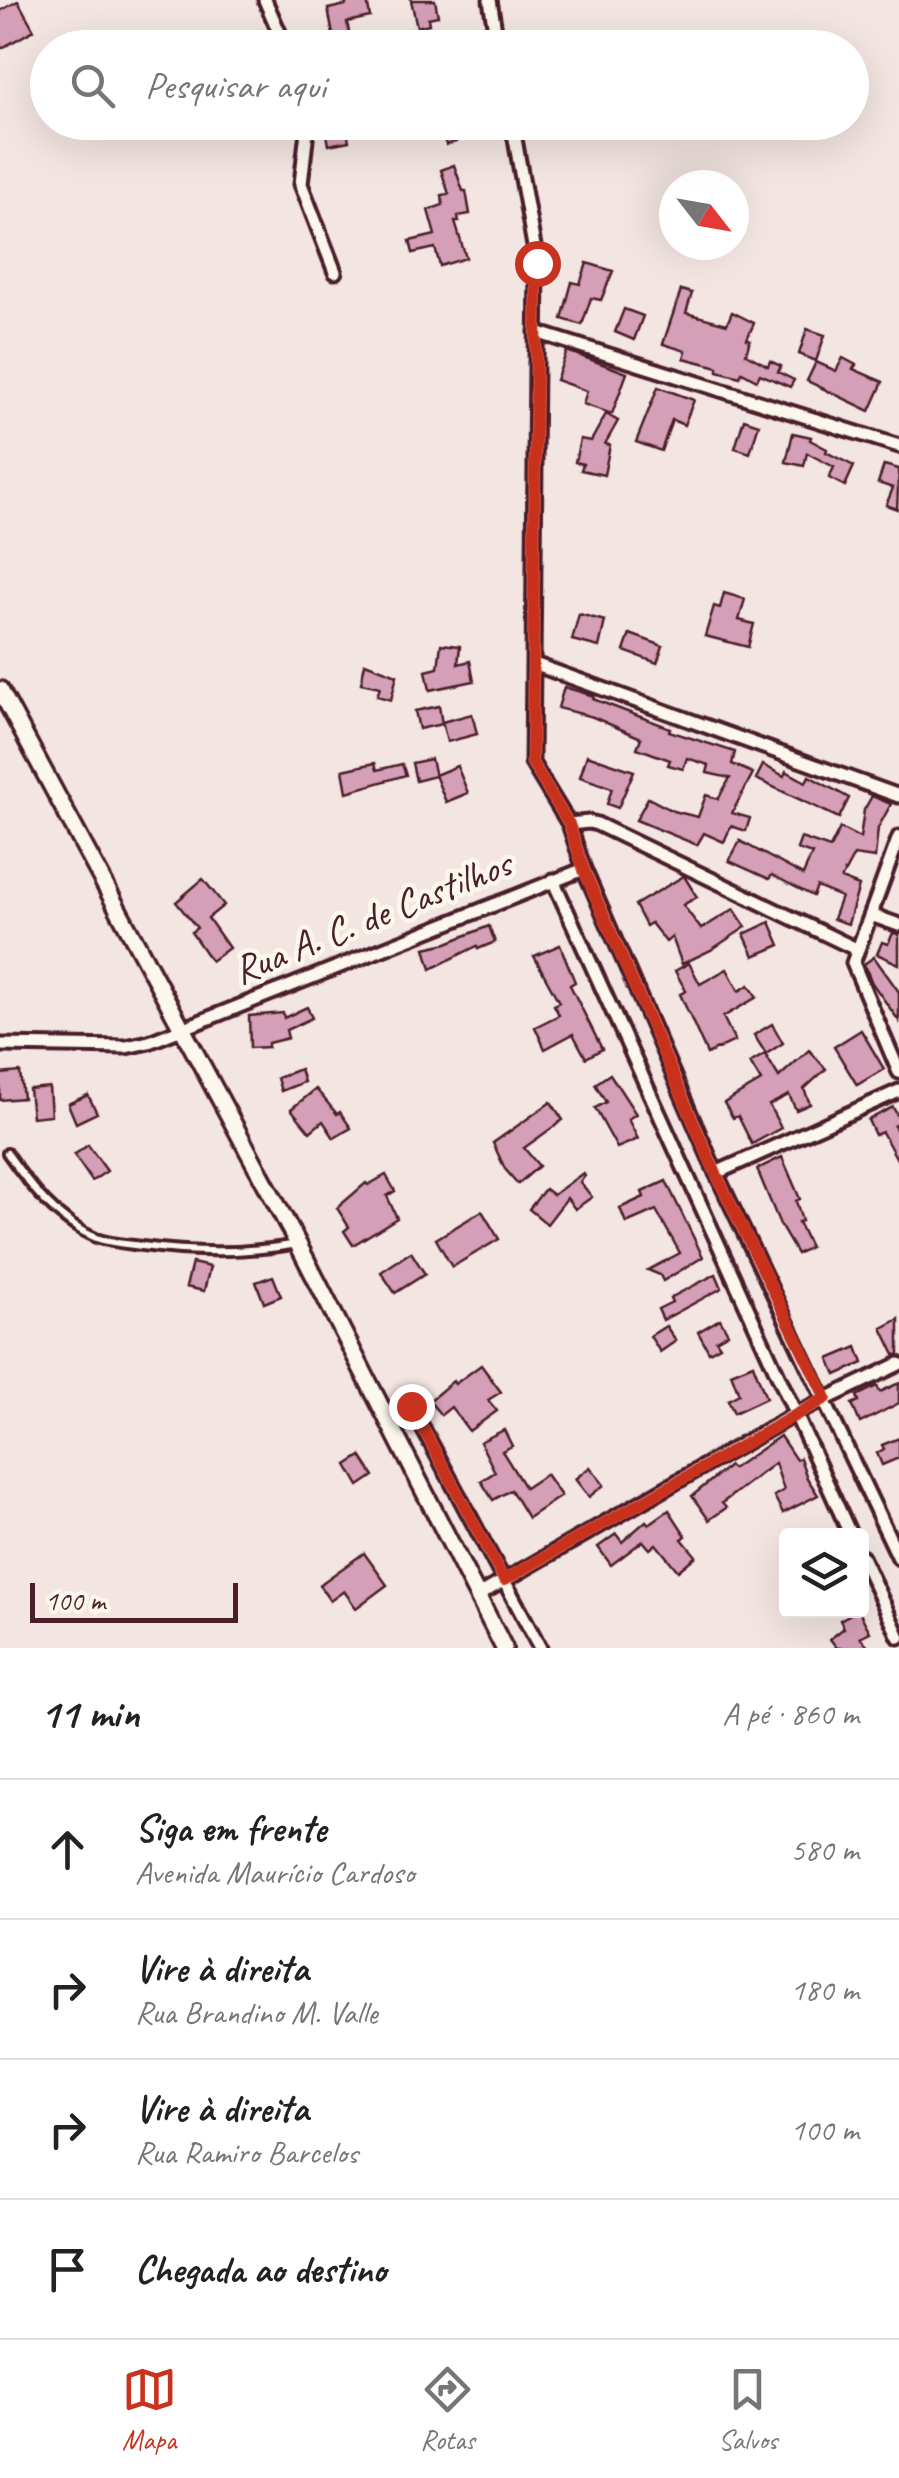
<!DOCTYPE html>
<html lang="pt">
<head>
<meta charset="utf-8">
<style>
	:root { --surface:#fff; --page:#f2f2f2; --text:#222; --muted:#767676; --line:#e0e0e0; --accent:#c8321e }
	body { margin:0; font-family:Caveat,sans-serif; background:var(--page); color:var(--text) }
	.controls { position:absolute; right:30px; bottom:30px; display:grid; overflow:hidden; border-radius:10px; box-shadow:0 10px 40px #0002 }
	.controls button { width:90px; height:90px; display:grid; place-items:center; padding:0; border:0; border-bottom:2px solid var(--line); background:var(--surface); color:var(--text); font:50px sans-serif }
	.compass { position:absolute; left:659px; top:170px; width:90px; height:90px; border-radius:50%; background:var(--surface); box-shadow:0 10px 40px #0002; rotate:121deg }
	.scale { position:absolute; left:30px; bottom:25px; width:208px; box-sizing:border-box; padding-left:10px; border:5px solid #4a1f2b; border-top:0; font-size:28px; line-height:35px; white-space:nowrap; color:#4a1f2b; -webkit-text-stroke:8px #fbf7ec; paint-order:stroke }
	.stop { position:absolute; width:30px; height:30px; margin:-22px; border:8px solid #c8321e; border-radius:50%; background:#fff }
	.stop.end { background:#c8321e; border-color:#fff; box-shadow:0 2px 10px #0008 }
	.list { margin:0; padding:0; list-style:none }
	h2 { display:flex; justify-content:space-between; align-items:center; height:130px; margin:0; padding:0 40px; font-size:42px }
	h2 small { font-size:32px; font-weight:400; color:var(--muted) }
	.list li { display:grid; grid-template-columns:65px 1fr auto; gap:30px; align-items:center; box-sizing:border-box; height:140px; padding:0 40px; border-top:2px solid var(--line) }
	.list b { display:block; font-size:38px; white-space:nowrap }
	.list p { margin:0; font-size:32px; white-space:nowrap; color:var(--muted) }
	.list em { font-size:32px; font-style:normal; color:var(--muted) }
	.icon { flex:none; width:55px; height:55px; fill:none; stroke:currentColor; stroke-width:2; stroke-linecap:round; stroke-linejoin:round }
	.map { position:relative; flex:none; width:899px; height:1648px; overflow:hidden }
	.search { position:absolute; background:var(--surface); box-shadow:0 10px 40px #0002; left:30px; right:30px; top:30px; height:110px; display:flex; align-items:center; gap:25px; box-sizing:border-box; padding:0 35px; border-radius:55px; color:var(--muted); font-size:38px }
	.sheet { height:690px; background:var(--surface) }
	nav { display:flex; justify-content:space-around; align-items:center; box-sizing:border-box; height:140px; border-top:2px solid var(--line); background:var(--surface); font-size:28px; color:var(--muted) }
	nav a { display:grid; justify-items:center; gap:5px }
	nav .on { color:var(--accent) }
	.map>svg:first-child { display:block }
</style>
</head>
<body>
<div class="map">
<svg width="899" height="1648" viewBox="0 0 899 1648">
	<rect width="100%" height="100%" fill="#f3e5e1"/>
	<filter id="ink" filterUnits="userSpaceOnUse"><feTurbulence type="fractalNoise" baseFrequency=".01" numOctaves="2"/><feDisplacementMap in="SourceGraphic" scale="20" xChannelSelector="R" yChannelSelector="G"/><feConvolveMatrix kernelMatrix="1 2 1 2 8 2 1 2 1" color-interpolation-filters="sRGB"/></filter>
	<g filter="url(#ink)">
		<!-- building -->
		<g fill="#d59fb7" stroke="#4a1f2b" stroke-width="2.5">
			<polygon points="345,0 367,0 370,17 347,22 350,37 334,40 328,9 346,5"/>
			<polygon points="411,0 435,0 438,16 428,18 429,24 417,27"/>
			<polygon points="18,1 34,30 0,49 0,11"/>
			<polygon points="439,122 462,122 465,132 454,135 456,142 446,145"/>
			<polygon points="346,125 349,141 329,145 326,129"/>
			<polygon points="454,165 463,191 466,191 470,214 458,216 459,222 455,222 466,258 440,266 435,248 413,253 410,241 435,235 428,210 443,205 442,195 449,194 441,170"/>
			<polygon points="587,263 613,271 601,300 591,298 582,325 562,319 572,282 580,284"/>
			<polygon points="681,290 692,293 686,313 727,324 732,312 754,323 747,339 750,340 746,354 768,366 770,361 781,366 778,372 794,380 790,387 760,374 757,380 742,372 740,377 718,371 718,367 684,358 686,351 663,344"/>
			<polygon points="624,309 643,316 634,340 615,332"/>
			<polygon points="807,329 825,335 816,361 799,354"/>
			<polygon points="567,351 627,373 612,414 583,404 587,391 556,380"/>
			<polygon points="843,358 856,365 853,369 883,382 870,411 807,381 816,362 836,371"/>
			<polygon points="658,387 694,400 684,425 672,420 661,451 636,442"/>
			<polygon points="606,414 618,421 605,444 610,445 604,475 581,470 583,464 575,462 580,439 591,441"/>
			<polygon points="744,419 759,424 750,453 735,448"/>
			<polygon points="793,433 811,437 810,440 827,449 826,452 854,466 845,486 829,478 834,467 807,453 804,466 786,462"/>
			<polygon points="884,465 899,469 897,509 886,505 893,488 878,483"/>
			<polygon points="724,593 745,599 739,620 754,624 748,647 705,636 714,606 720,608"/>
			<polygon points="579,614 605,621 599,647 572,640"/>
			<polygon points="630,634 663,646 657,663 624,651"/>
			<polygon points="441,644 460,646 458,664 470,661 474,681 430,690 426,671 438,668"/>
			<polygon points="365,663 397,675 391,700 377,696 380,687 361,683"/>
			<polygon points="564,687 594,696 593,699 670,728 669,731 735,752 732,764 753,773 732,813 750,818 746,831 731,826 724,842 704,833 697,845 636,820 648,798 673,811 698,817 706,795 718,799 730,778 707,773 709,765 687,758 683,769 668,765 670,760 637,748 641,738 593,717 558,708"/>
			<polygon points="439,706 442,724 419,729 415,711"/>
			<polygon points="472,714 477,734 447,742 442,722"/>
			<polygon points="587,755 634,771 618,808 607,804 612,788 580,777"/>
			<polygon points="431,759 435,776 416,781 412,763"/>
			<polygon points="375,763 377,770 402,764 406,775 347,792 343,770"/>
			<polygon points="763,765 784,776 786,771 806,782 809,776 849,798 839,818 756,779"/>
			<polygon points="457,766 468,793 446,802 435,775"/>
			<polygon points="872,796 891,804 878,828 875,858 854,855 841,879 859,886 848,924 833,919 841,897 817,887 813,896 772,875 769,879 729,861 740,841 803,875 812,854 797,849 801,838 830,848 840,828 860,838 864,810"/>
			<polygon points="684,876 697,897 683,905 701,929 734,909 746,927 711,950 682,964 672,937 666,942 651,923 646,926 635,905"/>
			<polygon points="203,879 224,905 208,918 229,948 211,961 191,932 197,928 176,902"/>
			<polygon points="770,922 780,945 754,956 744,934"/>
			<polygon points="489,926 495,942 478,949 477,946 431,969 425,948 447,943"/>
			<polygon points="893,933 899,934 899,964 877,954 882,942 888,944"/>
			<polygon points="560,945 575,982 570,985 602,1049 586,1058 573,1034 545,1049 535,1027 559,1015 554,1005 559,1002 534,956"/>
			<polygon points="874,957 899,992 899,1021 872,983 864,964"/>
			<polygon points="689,963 700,984 727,969 739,991 749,985 757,997 723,1017 735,1041 707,1054 680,994 686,991 675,971"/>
			<polygon points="307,1007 312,1018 286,1030 288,1038 268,1043 268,1047 250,1048 249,1016 283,1013 284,1018"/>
			<polygon points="772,1024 783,1043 766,1054 754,1035"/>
			<polygon points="861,1030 884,1069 857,1085 834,1047"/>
			<polygon points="809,1050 826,1069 804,1089 810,1104 796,1110 789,1095 769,1105 781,1128 752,1144 738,1116 733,1118 724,1103 761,1081 750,1063 765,1054 779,1077"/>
			<polygon points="300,1069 304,1082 281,1091 277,1078"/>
			<polygon points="20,1072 23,1098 0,1100 0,1074"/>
			<polygon points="610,1074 636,1114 628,1119 638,1139 617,1148 595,1108 606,1102 595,1084"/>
			<polygon points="49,1087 51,1115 32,1117 29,1089"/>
			<polygon points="316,1089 337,1114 340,1112 351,1128 334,1138 323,1121 310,1132 291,1109"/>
			<polygon points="88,1095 97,1113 76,1123 68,1104"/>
			<polygon points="551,1102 563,1120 524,1148 539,1166 518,1184 505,1169 493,1143"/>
			<polygon points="893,1107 899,1119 899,1123 894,1126 899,1134 899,1163 882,1132 875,1135 868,1120"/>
			<polygon points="88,1145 107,1171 92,1181 74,1155"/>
			<polygon points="782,1157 800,1199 796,1201 802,1221 798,1222 810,1247 797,1254 781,1227 757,1169"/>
			<polygon points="583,1173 585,1176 580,1182 592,1197 575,1209 567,1198 547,1224 529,1209 545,1189 553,1195"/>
			<polygon points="386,1175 395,1191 387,1196 397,1218 353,1245 344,1231 349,1227 337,1208 366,1183 368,1185"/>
			<polygon points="666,1181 703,1257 663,1281 660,1275 648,1270 680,1253 656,1210 626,1223 620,1208 644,1197 642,1192"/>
			<polygon points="482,1211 499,1239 452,1267 436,1239"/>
			<polygon points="411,1252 425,1274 395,1293 381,1272"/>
			<polygon points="192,1263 210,1267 204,1291 186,1287"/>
			<polygon points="716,1274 722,1288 663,1320 658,1309 672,1302 670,1298"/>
			<polygon points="273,1276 281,1296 264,1303 256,1282"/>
			<polygon points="720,1319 728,1333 716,1340 720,1346 709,1352 698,1332"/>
			<polygon points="899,1319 899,1355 895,1355 882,1328"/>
			<polygon points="666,1326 676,1341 660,1352 650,1336"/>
			<polygon points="857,1347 863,1363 836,1375 829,1359"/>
			<polygon points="753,1364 766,1398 734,1413 728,1400 739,1394 731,1373"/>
			<polygon points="481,1365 501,1392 488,1400 497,1411 469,1431 451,1407 441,1415 429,1401 453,1381 455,1384"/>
			<polygon points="899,1383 899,1403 860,1423 852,1404 859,1401 857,1396 877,1386 880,1392"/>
			<polygon points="504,1430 512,1446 502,1451 525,1488 546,1474 561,1496 528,1518 511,1490 493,1500 481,1481 495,1472 480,1442"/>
			<polygon points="780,1436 796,1460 800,1458 807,1478 818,1495 783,1513 774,1496 784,1490 775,1463 722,1503 726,1508 709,1520 692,1496 729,1466 732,1469"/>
			<polygon points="899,1438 899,1458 882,1465 877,1453 884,1449 882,1445"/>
			<polygon points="361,1456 374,1476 359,1486 347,1465"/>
			<polygon points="590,1467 604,1485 589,1497 575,1479"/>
			<polygon points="669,1510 686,1536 682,1539 696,1556 678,1571 656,1544 650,1549 643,1541 611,1565 598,1547 616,1534 622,1542 646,1521 649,1524"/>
			<polygon points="364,1553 387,1585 356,1608 344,1591 330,1601 319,1585"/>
			<polygon points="858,1610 870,1632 860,1637 870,1648 837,1648 830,1639 844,1628 840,1620"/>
		</g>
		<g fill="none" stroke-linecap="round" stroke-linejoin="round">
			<!-- lane casing -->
			<g stroke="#4a1f2b" stroke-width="14">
				<path id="lane" d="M 7,1153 C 30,1186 58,1222 96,1238 C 110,1243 127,1244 142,1246 C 195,1253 244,1254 297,1244"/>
			</g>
			<!-- street casing -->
			<g stroke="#4a1f2b" stroke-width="19">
				<g id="street">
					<polyline points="265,0 286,48"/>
					<polyline points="490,0 498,48"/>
					<polyline points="308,122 301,184 335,272"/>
					<polyline points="512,122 537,263 532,763 569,824 584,869 716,1173 899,1558"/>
					<polyline points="536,332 899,446"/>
					<polyline points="534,664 899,796"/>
					<polyline points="569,824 589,822 597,824 856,949"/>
					<polyline points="899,837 853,963 899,1072"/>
					<polyline points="553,880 851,1536"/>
					<polyline points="871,915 899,925"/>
					<polyline points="0,1045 126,1047 149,1042 584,869"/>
					<polyline points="716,1173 899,1091"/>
					<polyline points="411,1406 540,1648"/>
					<polyline points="862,1557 899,1637"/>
					<polyline points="477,1596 795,1414 899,1364"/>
				</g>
			</g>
			<!-- secondary casing -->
			<g stroke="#4a1f2b" stroke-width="22">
				<polyline id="secondary" points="0,690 298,1244 504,1648"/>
			</g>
			<!-- lane -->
			<use href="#lane" stroke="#fbf7ec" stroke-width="6"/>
			<!-- street -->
			<use href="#street" stroke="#fbf7ec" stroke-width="11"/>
			<!-- secondary -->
			<use href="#secondary" stroke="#fbf7ec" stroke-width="15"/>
		</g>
	</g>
	<g fill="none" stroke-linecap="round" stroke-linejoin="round" filter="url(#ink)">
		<!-- route -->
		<polyline stroke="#c8321e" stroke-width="12" points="411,1406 504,1580 826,1398 716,1174 584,870 569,824 532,763 537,263"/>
	</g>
	<g text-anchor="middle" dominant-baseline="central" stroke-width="9" stroke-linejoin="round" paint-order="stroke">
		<!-- street labels -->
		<g font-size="40" fill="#4a1f2b" stroke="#fbf7ec">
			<text transform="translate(372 917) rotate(-22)">Rua A. C. de Castilhos</text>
		</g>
	</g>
</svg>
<div class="controls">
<button><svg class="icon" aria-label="layers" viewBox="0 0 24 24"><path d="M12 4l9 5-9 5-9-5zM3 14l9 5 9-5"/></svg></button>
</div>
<svg class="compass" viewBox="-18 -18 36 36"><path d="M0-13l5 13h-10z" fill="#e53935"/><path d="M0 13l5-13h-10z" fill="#767676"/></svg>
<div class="scale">100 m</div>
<div class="stop" style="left:537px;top:263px"></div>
<div class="stop end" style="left:411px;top:1406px"></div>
<div class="search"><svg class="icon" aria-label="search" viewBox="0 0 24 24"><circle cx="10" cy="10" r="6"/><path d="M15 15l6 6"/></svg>Pesquisar aqui</div>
</div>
<section class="sheet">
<h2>11 min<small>A pé · 860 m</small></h2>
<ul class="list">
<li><svg class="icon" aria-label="ahead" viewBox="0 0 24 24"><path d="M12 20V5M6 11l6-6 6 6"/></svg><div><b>Siga em frente</b><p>Avenida Maurício Cardoso</p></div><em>580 m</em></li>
<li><svg class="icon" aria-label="right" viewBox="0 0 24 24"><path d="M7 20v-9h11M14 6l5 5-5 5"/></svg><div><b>Vire à direita</b><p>Rua Brandino M. Valle</p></div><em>180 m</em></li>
<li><svg class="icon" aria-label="right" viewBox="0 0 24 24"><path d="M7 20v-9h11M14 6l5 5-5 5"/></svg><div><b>Vire à direita</b><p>Rua Ramiro Barcelos</p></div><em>100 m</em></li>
<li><svg class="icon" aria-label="arrive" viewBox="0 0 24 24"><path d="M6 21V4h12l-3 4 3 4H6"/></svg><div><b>Chegada ao destino</b></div></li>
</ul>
</section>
<nav>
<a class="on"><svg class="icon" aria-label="map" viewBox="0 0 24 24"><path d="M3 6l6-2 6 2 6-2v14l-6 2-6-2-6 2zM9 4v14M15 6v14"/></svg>Mapa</a>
<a><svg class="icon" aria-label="directions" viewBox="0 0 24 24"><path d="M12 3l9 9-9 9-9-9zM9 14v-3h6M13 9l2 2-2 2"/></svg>Rotas</a>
<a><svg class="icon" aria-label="saved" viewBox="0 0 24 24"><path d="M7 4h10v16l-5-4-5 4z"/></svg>Salvos</a>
</nav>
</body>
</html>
